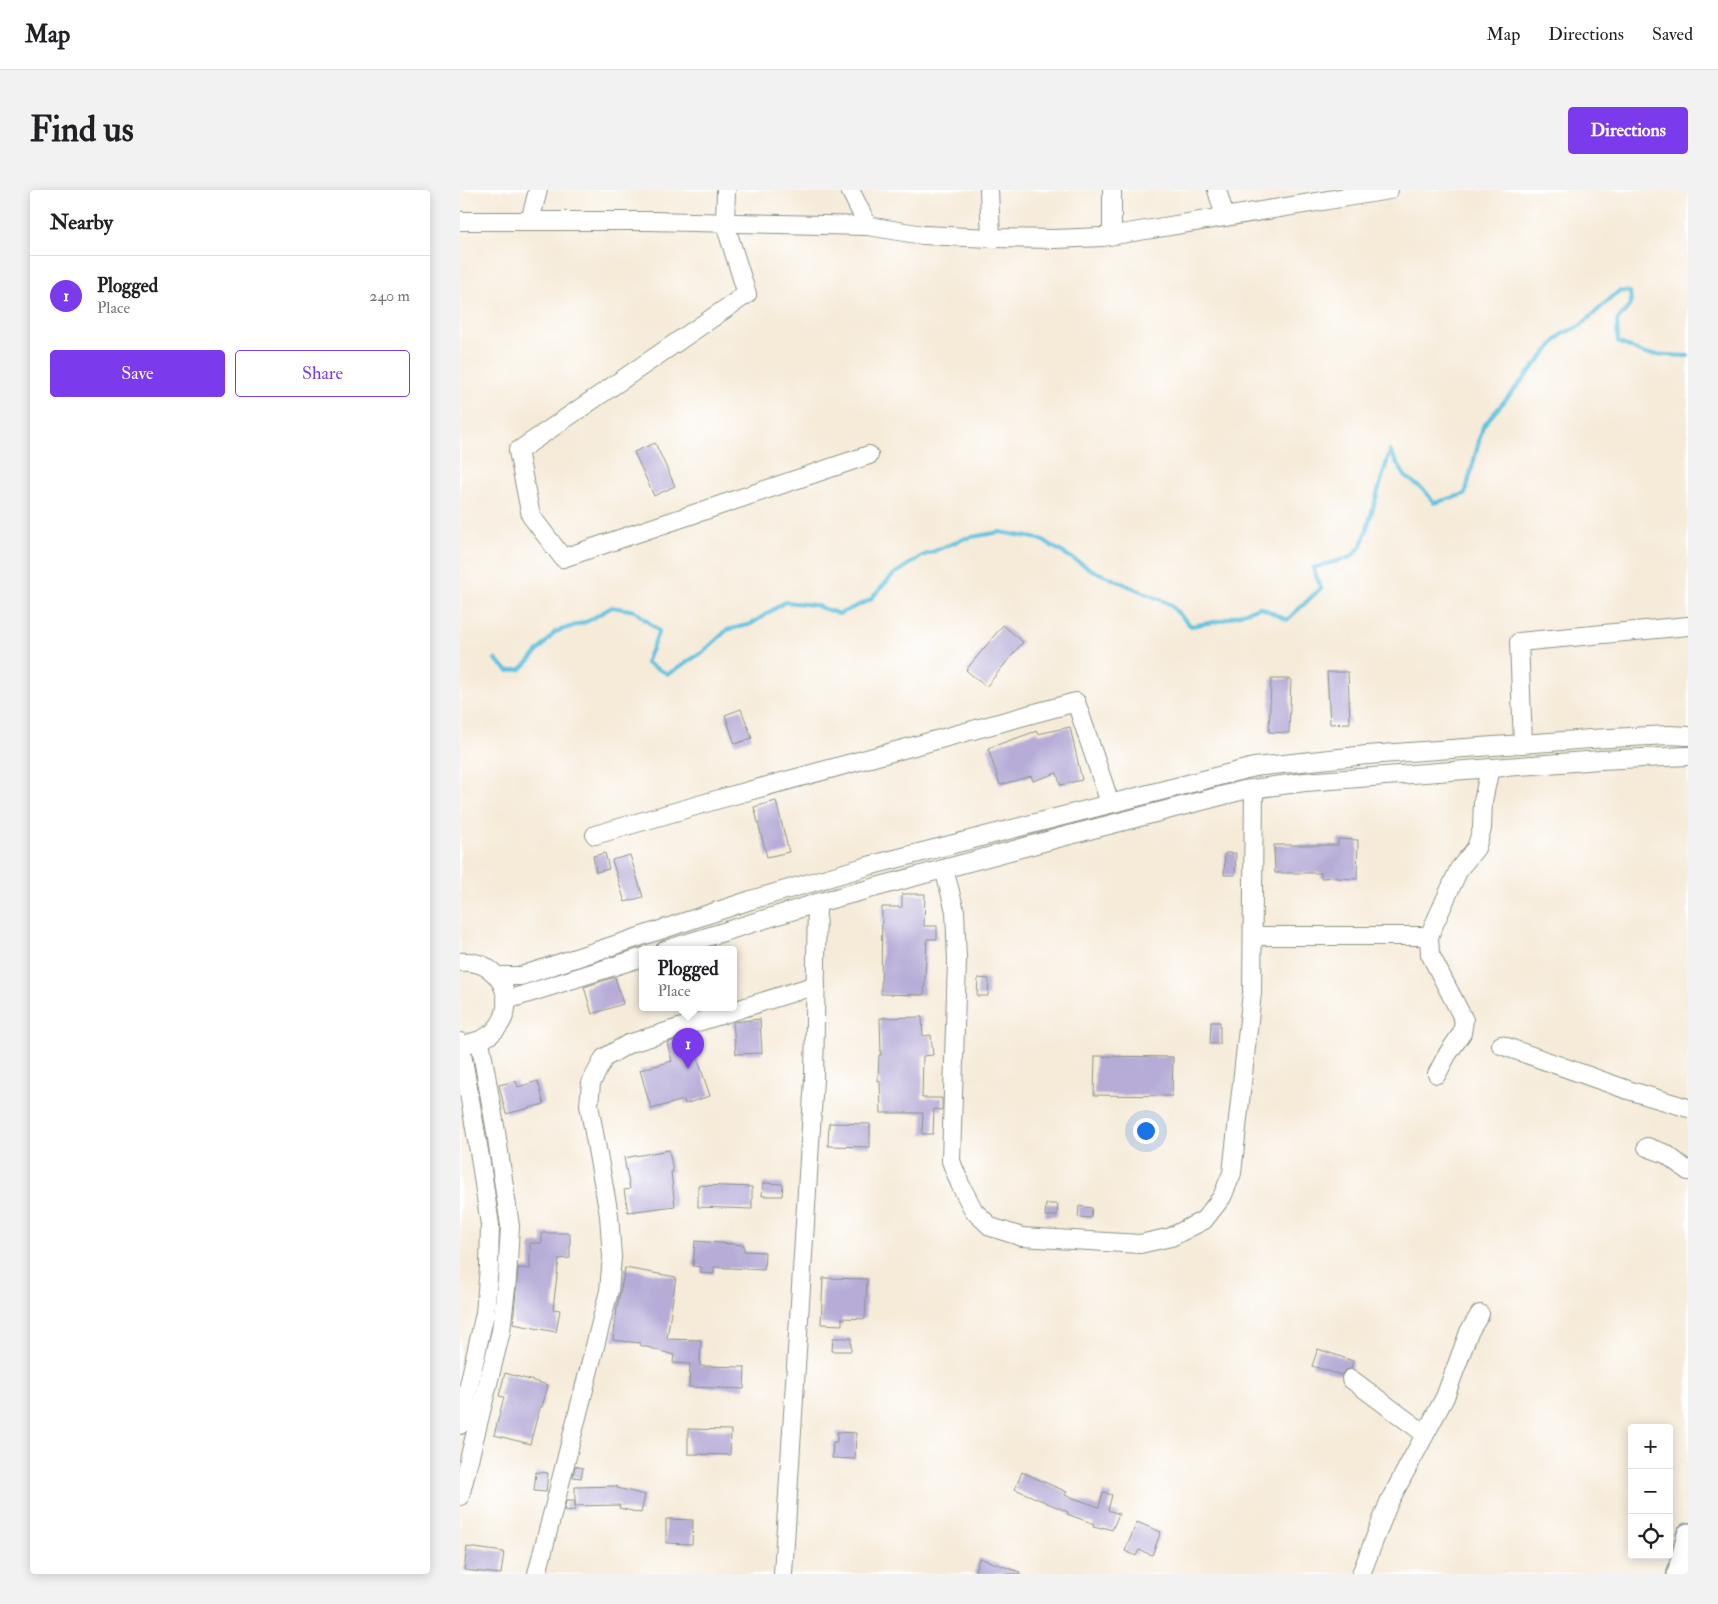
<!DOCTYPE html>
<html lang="en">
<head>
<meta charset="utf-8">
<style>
	:root { --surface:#fff; --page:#f2f2f2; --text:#202124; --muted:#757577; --line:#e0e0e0; --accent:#7c3aed }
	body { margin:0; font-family:"IM FELL Double Pica",serif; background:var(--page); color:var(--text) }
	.controls { position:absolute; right:15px; bottom:15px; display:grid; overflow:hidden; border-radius:5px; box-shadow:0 2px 12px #0003 }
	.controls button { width:45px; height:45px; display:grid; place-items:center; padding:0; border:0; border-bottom:1px solid var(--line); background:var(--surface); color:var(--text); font:25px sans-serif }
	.you { position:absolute; left:685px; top:940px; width:18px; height:18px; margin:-12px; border:4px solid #fff; border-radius:50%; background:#1a73e8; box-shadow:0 0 0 8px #1a73e833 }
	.badge { display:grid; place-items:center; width:32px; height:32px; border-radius:50%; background:var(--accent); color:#fff; font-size:16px; font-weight:700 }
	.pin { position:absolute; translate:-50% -41px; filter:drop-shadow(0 1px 2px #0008) }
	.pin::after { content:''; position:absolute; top:26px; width:18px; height:15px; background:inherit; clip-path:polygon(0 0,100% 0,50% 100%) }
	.popup { position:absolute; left:179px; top:756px; width:98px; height:65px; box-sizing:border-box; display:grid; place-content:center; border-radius:5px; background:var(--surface); filter:drop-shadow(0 1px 4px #0005); font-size:16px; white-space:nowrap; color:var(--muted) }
	.popup b { font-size:19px; color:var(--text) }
	.popup::after { content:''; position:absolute; left:50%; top:100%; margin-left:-10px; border:10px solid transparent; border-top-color:var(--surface) }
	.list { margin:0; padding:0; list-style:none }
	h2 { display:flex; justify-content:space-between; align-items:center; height:65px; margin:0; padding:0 20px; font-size:21px }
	h2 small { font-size:16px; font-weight:400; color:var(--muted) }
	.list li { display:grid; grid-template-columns:32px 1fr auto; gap:15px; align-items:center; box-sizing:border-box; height:80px; padding:0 20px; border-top:1px solid var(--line) }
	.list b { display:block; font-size:19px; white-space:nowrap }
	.list p { margin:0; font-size:16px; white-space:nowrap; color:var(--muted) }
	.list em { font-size:16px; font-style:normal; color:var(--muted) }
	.actions { display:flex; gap:10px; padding:15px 20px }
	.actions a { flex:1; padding:11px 0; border:1px solid var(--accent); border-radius:5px; text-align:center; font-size:18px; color:var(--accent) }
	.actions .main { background:var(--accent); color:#fff }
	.icon { flex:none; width:28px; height:28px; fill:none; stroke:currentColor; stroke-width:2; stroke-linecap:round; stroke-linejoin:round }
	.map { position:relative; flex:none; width:1228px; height:1384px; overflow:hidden; border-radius:5px }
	header { display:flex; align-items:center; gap:30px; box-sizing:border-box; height:70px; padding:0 25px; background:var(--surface); border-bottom:1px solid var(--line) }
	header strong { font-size:24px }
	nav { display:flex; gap:28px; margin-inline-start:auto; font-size:18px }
	.intro { display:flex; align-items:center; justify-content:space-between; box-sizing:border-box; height:120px; padding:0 30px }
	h1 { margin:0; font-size:35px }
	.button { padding:12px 22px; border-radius:5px; background:var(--accent); color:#fff; font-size:18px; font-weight:700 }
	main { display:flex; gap:30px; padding:0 30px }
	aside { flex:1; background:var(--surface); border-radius:5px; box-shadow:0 2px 12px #0003 }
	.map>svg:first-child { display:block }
</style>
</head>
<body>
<header>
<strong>Map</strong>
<nav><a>Map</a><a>Directions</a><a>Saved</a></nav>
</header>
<div class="intro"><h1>Find us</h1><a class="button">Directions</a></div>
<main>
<aside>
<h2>Nearby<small></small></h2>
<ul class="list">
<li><span class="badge">1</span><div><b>Plogged</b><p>Place</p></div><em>240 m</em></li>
</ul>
<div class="actions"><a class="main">Save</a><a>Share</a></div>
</aside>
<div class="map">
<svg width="1228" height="1384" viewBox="0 0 1228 1384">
	<rect width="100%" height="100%" fill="#fff"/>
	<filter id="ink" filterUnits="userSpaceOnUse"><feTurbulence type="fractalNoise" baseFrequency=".02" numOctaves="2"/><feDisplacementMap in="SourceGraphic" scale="10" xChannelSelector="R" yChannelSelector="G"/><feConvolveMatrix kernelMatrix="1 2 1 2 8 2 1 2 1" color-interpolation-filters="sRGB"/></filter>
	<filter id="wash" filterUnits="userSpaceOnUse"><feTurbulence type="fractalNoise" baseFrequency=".0096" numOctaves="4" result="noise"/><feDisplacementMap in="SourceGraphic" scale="20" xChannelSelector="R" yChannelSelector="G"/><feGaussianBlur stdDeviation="1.12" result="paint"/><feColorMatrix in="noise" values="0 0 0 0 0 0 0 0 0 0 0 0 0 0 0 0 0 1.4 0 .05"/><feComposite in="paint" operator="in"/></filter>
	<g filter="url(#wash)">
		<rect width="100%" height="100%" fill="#f6ebd9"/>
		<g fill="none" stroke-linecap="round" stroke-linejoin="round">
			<!-- stream -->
			<polyline stroke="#61c2df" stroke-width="4" points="35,469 48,481 61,479 73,467 95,442 128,431 152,417 175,421 199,441 186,473 208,484 243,462 267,440 291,434 325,412 354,415 379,424 410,410 433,385 462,366 506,348 540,342 580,349 632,380 708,413 731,436 760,431 800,417 827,430 861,398 853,378 891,367 902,355 930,261 945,286 965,301 974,313 1005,304 1023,236 1102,144 1120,136 1159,101 1170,102 1171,114 1157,131 1158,152 1185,164 1228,166"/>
		</g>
		<g id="blocks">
			<!-- building -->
			<g fill="#b6acd7">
				<polygon points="195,253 215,296 194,306 174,262"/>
				<polygon points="543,435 563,452 526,497 506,480"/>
				<polygon points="867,482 888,482 890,533 870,534"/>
				<polygon points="811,489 831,489 829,543 809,542"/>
				<polygon points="281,519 292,548 275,554 265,525"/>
				<polygon points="610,537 622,590 600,595 597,583 573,591 571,586 540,595 528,558 577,541 578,544"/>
				<polygon points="316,611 329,662 307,667 294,617"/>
				<polygon points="878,649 898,650 897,689 876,688 876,687 861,688 861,683 815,683 814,655 878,655"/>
				<polygon points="145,663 149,679 136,682 133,666"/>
				<polygon points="765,663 776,663 775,685 764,685"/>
				<polygon points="170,665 183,707 165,712 152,670"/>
				<polygon points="442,704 465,704 464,736 477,736 477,749 467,749 464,805 421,804 422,717 442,717"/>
				<polygon points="155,787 163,814 132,824 124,797"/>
				<polygon points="518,788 529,789 528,806 517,806"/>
				<polygon points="462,827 463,846 471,845 473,865 463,866 462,908 482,908 482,920 474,919 473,944 462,944 463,923 421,923 420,891 418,891 419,865 421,865 420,828"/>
				<polygon points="300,829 302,863 276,864 273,832"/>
				<polygon points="751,832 760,832 760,854 750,854"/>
				<polygon points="230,846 250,906 225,914 224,910 191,919 180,880 212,871 207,853"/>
				<polygon points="635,866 713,867 712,906 634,905"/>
				<polygon points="56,891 58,897 78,891 84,914 46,924 39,895"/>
				<polygon points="369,933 410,934 410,957 368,956"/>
				<polygon points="209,960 213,982 211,982 215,1016 168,1022 164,1000 170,999 164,968"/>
				<polygon points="303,993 323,994 322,1006 302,1006"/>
				<polygon points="238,995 292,997 292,1019 238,1017"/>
				<polygon points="586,1014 598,1014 597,1026 585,1026"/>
				<polygon points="619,1016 632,1018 631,1028 618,1027"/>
				<polygon points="82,1043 110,1043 110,1068 99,1069 93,1119 100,1120 96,1142 53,1134 58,1078 70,1079 70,1053 82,1053"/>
				<polygon points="235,1051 284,1055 284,1061 305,1062 304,1080 254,1077 254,1084 241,1083 241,1077 233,1076"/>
				<polygon points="165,1078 216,1087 207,1149 241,1150 240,1176 285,1177 284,1199 229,1197 230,1174 213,1173 214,1165 180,1155 180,1153 153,1150 157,1118"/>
				<polygon points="363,1088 407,1089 405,1129 382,1128 382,1135 361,1134"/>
				<polygon points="373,1148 391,1148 391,1161 372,1161"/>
				<polygon points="858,1159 893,1171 891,1179 886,1180 881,1185 852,1176"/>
				<polygon points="45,1183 88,1195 82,1217 80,1217 70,1254 34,1245 44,1207 39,1206"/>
				<polygon points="228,1239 271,1240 270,1265 228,1264"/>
				<polygon points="377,1242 396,1243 395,1269 372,1268 373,1252 377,1252"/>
				<polygon points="115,1276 123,1278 121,1288 113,1287"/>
				<polygon points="76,1282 88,1283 86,1302 74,1301"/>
				<polygon points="562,1282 607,1302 605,1305 639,1317 643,1302 652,1305 648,1320 659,1324 652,1340 642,1337 642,1339 633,1337 634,1334 607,1324 608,1322 555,1299"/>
				<polygon points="157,1296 157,1298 185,1305 181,1323 159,1318 160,1315 115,1316 115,1297"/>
				<polygon points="106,1311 115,1311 115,1320 104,1321"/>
				<polygon points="206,1329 233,1330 232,1354 206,1353"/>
				<polygon points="677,1332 701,1342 692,1365 679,1360 676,1366 665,1361"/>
				<polygon points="7,1357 44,1362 41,1384 4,1380"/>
				<polygon points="519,1368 560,1382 559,1384 514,1384"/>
			</g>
		</g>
	</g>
	<g filter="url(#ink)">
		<use href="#blocks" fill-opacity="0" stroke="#8a9486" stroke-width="1"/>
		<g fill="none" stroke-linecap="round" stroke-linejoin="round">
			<!-- minor casing -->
			<g stroke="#8a9486" stroke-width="20">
				<g id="minor">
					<polyline points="266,0 265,34 287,104 58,261 71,326 103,368 409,265"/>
					<polyline points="390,0 408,36"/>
					<polyline points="529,0 531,48"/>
					<polyline points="652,0 652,45"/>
					<polyline points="757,0 765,27"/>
					<polyline points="0,31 190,31 408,36 463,45 531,48 595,49 643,47 929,0"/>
					<polyline points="70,31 78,0"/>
					<polyline points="1063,554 1059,452 1228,436"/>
					<polyline points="135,645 263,608 616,512 650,613"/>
					<polyline points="484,679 495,721 497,770 491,971 500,994 514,1021 531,1037 562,1047 680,1054 711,1047 744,1030 762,1007 772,983 792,803 794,599"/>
					<polyline points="793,746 969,746"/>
					<polyline points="205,760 357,713 602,647 784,600 845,592 1140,570 1228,566"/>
					<path d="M 0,772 C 54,768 65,842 10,853"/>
					<polyline points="37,786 61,786 291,710 408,676 794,577 907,565 1131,549 1209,545 1228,546"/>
					<polyline points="47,810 183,767"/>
					<polyline points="1041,855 1168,900 1228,918"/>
					<polyline points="977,884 987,865 1002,843 1004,830 970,764 969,746 999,679 1016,658 1022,639 1023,611 1030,578"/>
					<polyline points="1187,957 1206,964 1228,981"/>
					<polyline points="891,1189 965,1244"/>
					<polyline points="0,1235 25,1123 29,1077 30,1035 20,967 0,852"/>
					<polyline points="0,1306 41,1141 47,1089 50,1036 36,942 20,851"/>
					<polyline points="77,1384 149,1101 152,1067 149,1025 129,915 131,893 144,868 168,854 356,795"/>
					<polyline points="323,1384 354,889 357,713"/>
					<polyline points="901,1384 929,1312 985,1207 1009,1142 1020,1124"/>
				</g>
			</g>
			<!-- major casing -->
			<g stroke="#8a9486" stroke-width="24">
				<polyline id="major" points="1218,1384 1228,1344"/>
			</g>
			<!-- minor -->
			<use href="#minor" stroke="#fff" stroke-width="18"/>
			<!-- major -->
			<use href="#major" stroke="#fff" stroke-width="21"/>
		</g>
	</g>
</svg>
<div class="controls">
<button>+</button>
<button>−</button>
<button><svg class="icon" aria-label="locate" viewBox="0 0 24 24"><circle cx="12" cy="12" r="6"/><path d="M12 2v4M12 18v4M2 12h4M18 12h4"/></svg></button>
</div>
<div class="you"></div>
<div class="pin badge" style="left:228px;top:879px">1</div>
<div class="popup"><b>Plogged</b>Place</div>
</div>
</main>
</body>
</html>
